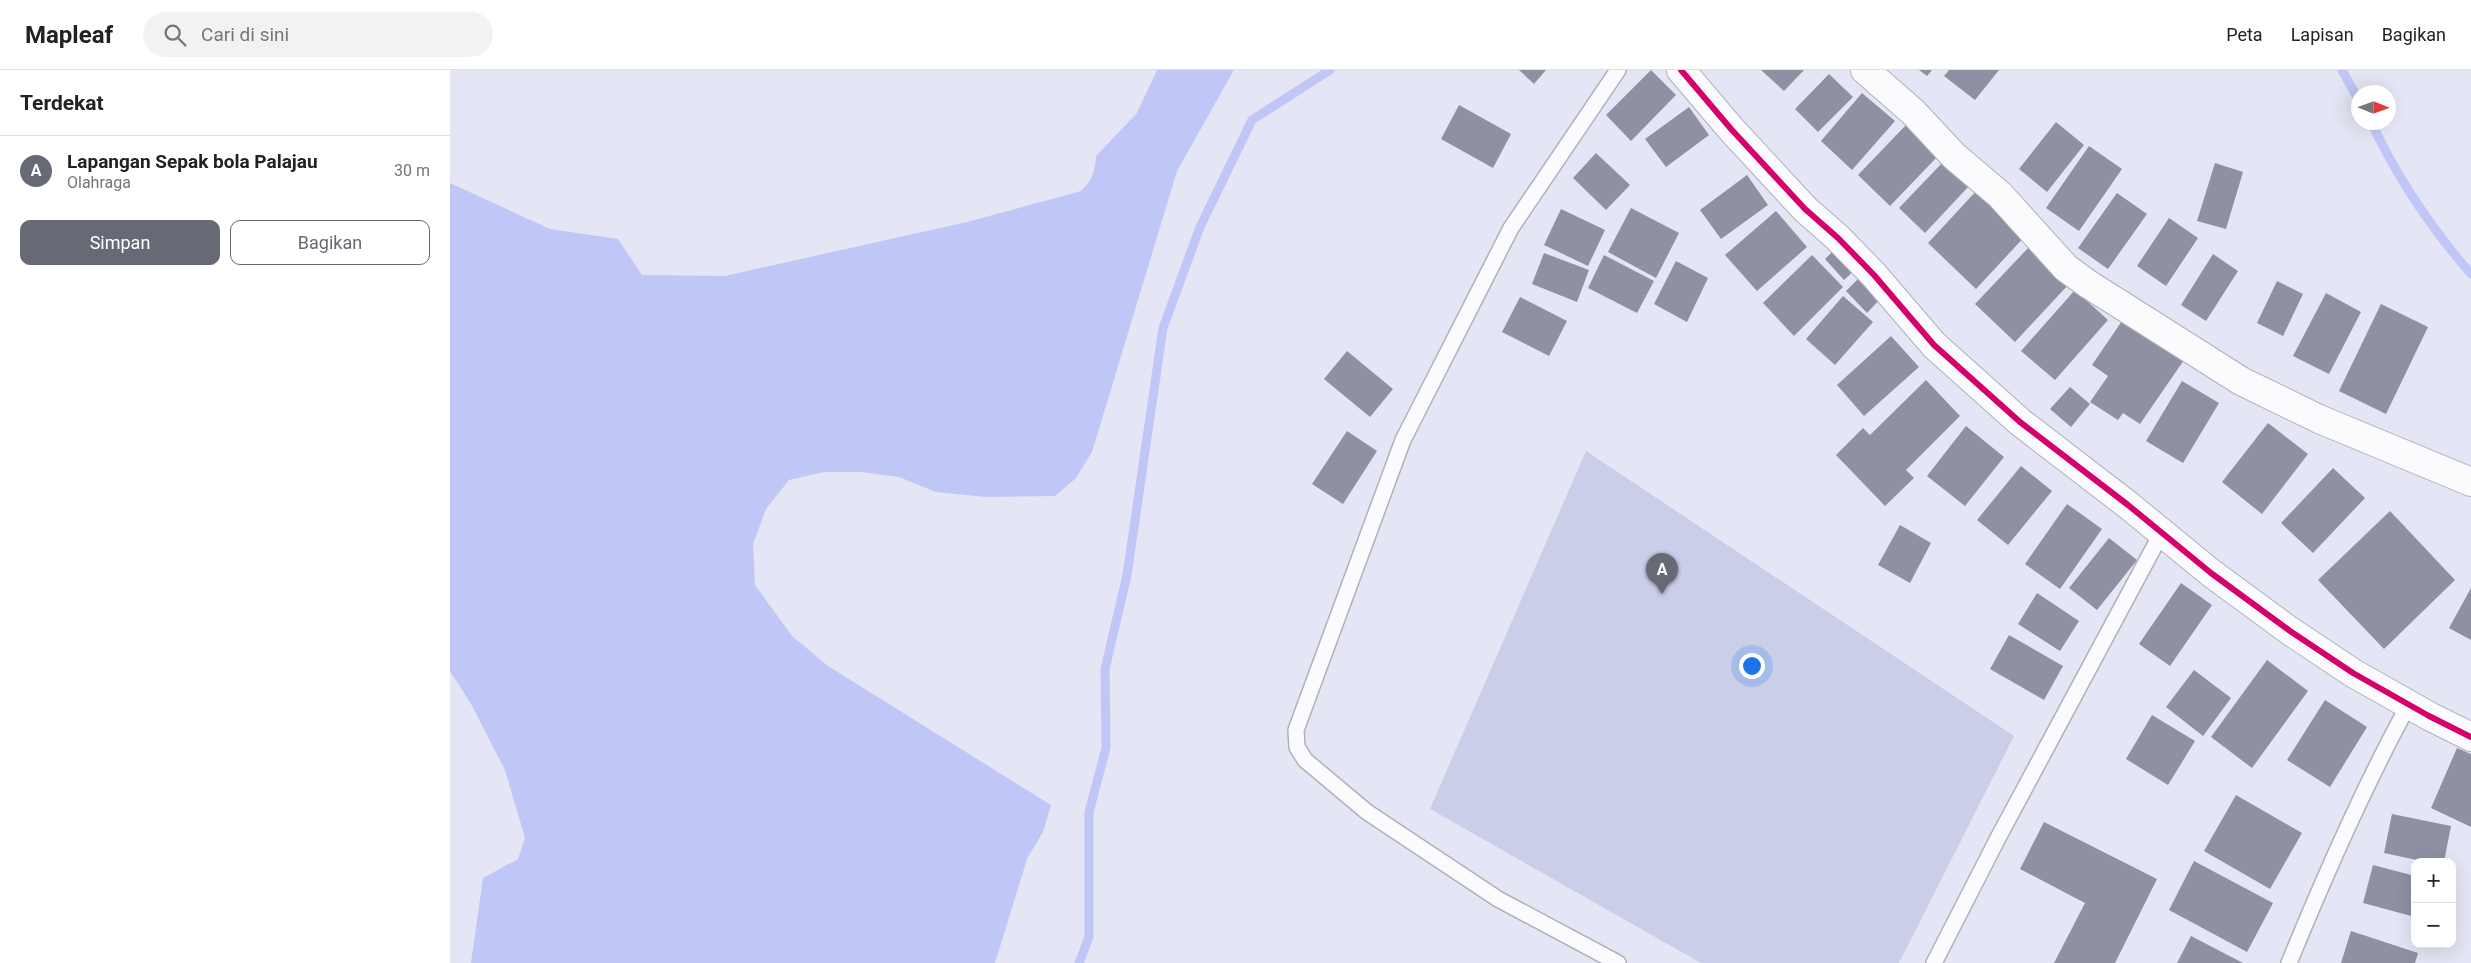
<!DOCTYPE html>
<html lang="id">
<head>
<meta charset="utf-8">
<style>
	:root { --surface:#fff; --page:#f2f2f2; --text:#222; --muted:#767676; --line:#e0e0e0; --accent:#676975 }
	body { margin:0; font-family:Roboto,sans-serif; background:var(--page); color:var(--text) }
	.controls { position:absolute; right:15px; bottom:15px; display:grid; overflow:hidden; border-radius:10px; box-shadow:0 5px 20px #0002 }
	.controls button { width:45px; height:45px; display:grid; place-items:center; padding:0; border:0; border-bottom:1px solid var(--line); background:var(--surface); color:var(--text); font:25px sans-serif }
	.compass { position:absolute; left:1901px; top:15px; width:45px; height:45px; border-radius:50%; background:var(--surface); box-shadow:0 5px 20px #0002; rotate:91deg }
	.you { position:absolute; left:1301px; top:595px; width:18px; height:18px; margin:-12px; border:4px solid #fff; border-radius:50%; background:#1a73e8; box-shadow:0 0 0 8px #1a73e833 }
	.badge { display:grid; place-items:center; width:32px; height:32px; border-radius:50%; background:var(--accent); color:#fff; font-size:16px; font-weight:700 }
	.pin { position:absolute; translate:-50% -41px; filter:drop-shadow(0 1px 2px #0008) }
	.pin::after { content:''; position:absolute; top:26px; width:18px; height:15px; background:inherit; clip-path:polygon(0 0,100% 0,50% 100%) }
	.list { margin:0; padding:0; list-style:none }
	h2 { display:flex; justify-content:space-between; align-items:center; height:65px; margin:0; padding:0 20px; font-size:21px }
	h2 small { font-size:16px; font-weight:400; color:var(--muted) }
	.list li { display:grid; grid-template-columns:32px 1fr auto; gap:15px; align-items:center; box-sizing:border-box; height:70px; padding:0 20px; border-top:1px solid var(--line) }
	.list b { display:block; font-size:19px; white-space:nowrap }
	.list p { margin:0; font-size:16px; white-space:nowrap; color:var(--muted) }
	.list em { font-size:16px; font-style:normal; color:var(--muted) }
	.actions { display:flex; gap:10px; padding:15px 20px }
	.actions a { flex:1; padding:11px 0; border:1px solid var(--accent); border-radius:10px; text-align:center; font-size:18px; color:var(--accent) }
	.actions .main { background:var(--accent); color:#fff }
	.icon { flex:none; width:28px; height:28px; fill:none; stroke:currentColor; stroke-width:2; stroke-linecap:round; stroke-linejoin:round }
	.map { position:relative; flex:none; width:2021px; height:893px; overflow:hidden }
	header { display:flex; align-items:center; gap:30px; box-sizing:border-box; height:70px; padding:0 25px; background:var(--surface); border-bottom:1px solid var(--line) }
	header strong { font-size:24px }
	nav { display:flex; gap:28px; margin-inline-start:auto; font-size:18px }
	.search { width:350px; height:45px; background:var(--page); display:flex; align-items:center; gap:12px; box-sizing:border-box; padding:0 18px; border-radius:28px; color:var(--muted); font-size:19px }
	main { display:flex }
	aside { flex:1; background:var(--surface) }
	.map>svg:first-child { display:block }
</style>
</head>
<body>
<header>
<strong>Mapleaf</strong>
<div class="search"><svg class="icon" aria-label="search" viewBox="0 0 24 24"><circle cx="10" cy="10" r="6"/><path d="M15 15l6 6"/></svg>Cari di sini</div>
<nav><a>Peta</a><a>Lapisan</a><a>Bagikan</a></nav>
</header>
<main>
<aside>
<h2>Terdekat<small></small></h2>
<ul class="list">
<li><span class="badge">A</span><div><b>Lapangan Sepak bola Palajau</b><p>Olahraga</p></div><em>30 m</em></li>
</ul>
<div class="actions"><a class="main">Simpan</a><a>Bagikan</a></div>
</aside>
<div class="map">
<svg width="2021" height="893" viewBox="0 0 2021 893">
	<rect width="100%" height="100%" fill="#e4e6f5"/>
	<!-- green -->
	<polygon fill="#cacee9" points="1136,381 1564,666 1449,893 1251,893 980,739"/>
	<!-- water -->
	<path fill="#c0c6f6" d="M 707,0 L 784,0 L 727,101 L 642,382 L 626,408 L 605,426 L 536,427 L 486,422 L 449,407 L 410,402 L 374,402 L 339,410 L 316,439 L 303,474 L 305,515 L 342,566 L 378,596 L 601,735 L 593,762 L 577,789 L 545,893 L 21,893 L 33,808 L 68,789 L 75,768 L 55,700 L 21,634 L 0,601 L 0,113 L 100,159 L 168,169 L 192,205 L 275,206 L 517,152 L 631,121 C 643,109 645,102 646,86 L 687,43 Z"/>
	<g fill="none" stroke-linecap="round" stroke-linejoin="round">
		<!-- stream -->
		<g stroke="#c0c6f6" stroke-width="9">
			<polyline points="1892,0 1908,29"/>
			<path d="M 1921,52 C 1947,107 1981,158 2021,204"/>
			<polyline points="629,893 639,867 639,742 656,678 655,599 677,505 713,258 750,157 802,50 880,0"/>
		</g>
	</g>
	<!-- building -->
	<g fill="#8f90a1">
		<polygon points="1069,0 1096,0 1084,14"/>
		<polygon points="1201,0 1226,25 1181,71 1156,45"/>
		<polygon points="1311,0 1354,0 1334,21"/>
		<polygon points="1469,0 1482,0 1477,6"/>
		<polygon points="1499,0 1549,0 1525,30 1494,6"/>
		<polygon points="1379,4 1403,27 1368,62 1345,39"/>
		<polygon points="1412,23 1445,51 1402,100 1371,71"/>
		<polygon points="1009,35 1061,64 1043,98 991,69"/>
		<polygon points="1239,37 1259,65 1216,97 1195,69"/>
		<polygon points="1606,52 1634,75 1597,122 1569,99"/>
		<polygon points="1456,55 1488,86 1440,136 1408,105"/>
		<polygon points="1639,76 1672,99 1629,161 1596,138"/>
		<polygon points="1146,83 1180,115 1156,140 1123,108"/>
		<polygon points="1493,92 1519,116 1475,163 1449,138"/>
		<polygon points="1765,93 1793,102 1776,159 1747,151"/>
		<polygon points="1297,105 1318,135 1271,169 1250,140"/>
		<polygon points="1529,118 1577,164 1526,219 1478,173"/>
		<polygon points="1667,123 1697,144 1658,199 1628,178"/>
		<polygon points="1181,138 1229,163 1206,208 1158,182"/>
		<polygon points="1111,139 1155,160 1138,196 1094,175"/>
		<polygon points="1326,141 1357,177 1307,221 1275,185"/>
		<polygon points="1719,148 1748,168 1716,216 1687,196"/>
		<polygon points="1389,175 1409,196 1394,210 1375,189"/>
		<polygon points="1579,177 1618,215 1565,272 1525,234"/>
		<polygon points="1094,183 1139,200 1127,232 1082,214"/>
		<polygon points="1763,184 1788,201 1756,251 1731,235"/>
		<polygon points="1154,185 1204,211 1187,243 1138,218"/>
		<polygon points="1362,185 1393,217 1344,266 1313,233"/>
		<polygon points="1226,191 1258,208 1237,252 1204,234"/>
		<polygon points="1412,205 1433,226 1417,243 1396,221"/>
		<polygon points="1827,211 1853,224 1833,266 1807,253"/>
		<polygon points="1625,220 1658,250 1605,310 1571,281"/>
		<polygon points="1876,223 1911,242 1879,304 1843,286"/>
		<polygon points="1393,226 1423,252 1385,295 1356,269"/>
		<polygon points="1070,227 1117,251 1099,286 1052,262"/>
		<polygon points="1931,234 1978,257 1936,344 1889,321"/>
		<polygon points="1674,248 1734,290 1690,354 1673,343 1668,350 1640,332 1658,306 1642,295"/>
		<polygon points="1441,266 1469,297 1414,346 1387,315"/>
		<polygon points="897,281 943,319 920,347 874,309"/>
		<polygon points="1476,310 1510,346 1456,400 1464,408 1435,436 1386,385 1413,358 1420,365"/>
		<polygon points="1732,311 1769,333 1733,393 1696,371"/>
		<polygon points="1620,317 1640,334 1621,357 1600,339"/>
		<polygon points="1818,353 1858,384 1812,444 1772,412"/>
		<polygon points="1516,356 1554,387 1515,436 1477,406"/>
		<polygon points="897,361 927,381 893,434 862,414"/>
		<polygon points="1571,396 1602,421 1558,475 1527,450"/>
		<polygon points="1883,398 1915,428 1863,483 1831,453"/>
		<polygon points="1617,434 1652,459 1610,519 1575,494"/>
		<polygon points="1940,441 2005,510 1934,579 1868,510"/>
		<polygon points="1450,455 1481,473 1460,513 1428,495"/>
		<polygon points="1659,468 1687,490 1647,540 1619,518"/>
		<polygon points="1731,513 1762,535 1720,596 1689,574"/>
		<polygon points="2021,518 2021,570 1999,558"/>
		<polygon points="1587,523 1629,551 1610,581 1568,554"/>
		<polygon points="1559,565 1613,596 1594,630 1540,599"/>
		<polygon points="1817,590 1858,621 1802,698 1761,667"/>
		<polygon points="1744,600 1781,628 1753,666 1716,637"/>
		<polygon points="1875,630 1917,657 1880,717 1837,690"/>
		<polygon points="1702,645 1745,671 1718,715 1676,689"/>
		<polygon points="2007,678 2021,684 2021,757 1981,738"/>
		<polygon points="1786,725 1852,763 1820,819 1754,781"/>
		<polygon points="1942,744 2001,756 1994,792 1976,792 1934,783"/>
		<polygon points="1594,752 1707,809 1665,893 1604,893 1635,833 1570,799"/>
		<polygon points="1744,791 1823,833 1797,882 1719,840"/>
		<polygon points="1923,795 1965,806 1965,847 1913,833"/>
		<polygon points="1901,861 1968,883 1965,893 1891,893"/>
		<polygon points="1741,866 1793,893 1727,893"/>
	</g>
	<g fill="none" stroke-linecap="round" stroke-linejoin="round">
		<!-- lane casing -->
		<g stroke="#afb0bc" stroke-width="18">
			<g id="lane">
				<polyline points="1168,0 1061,158 953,370 846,660 847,677 855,690 917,742 1048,829 1168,893"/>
				<polyline points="1484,893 1548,768 1711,464"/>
				<path d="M 1839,893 C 1875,805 1913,718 1959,634"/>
			</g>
		</g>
		<!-- street casing -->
		<g stroke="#afb0bc" stroke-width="30">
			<g id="street">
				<polyline points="1231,0 1281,59 1355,139 1388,168 1424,205 1484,275 1570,352 1678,435 1761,503 1840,561 1903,603 1979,646 2021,667"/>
				<polyline points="1415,0 1463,42 1504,86 1550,125 1616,198 1638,214 1791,311 1869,349 2021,412"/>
			</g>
		</g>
		<!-- lane -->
		<use href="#lane" stroke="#fbfbfe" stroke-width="15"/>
		<!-- street -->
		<use href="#street" stroke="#fbfbfe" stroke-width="28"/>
		<!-- cycleway casing -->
		<g stroke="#fff" stroke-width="9">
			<polyline id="cycleway" points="1231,0 1281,59 1355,139 1388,168 1424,205 1484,275 1570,352 1678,435 1761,503 1840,561 1903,603 1979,646 2021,667"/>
		</g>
		<!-- cycleway -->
		<use href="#cycleway" stroke="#d6006c" stroke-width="6"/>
	</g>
</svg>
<div class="controls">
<button>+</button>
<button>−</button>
</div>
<svg class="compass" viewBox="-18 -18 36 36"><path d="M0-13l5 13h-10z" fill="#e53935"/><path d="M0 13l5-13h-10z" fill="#767676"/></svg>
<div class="you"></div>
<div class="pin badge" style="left:1212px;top:524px">A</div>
</div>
</main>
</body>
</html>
